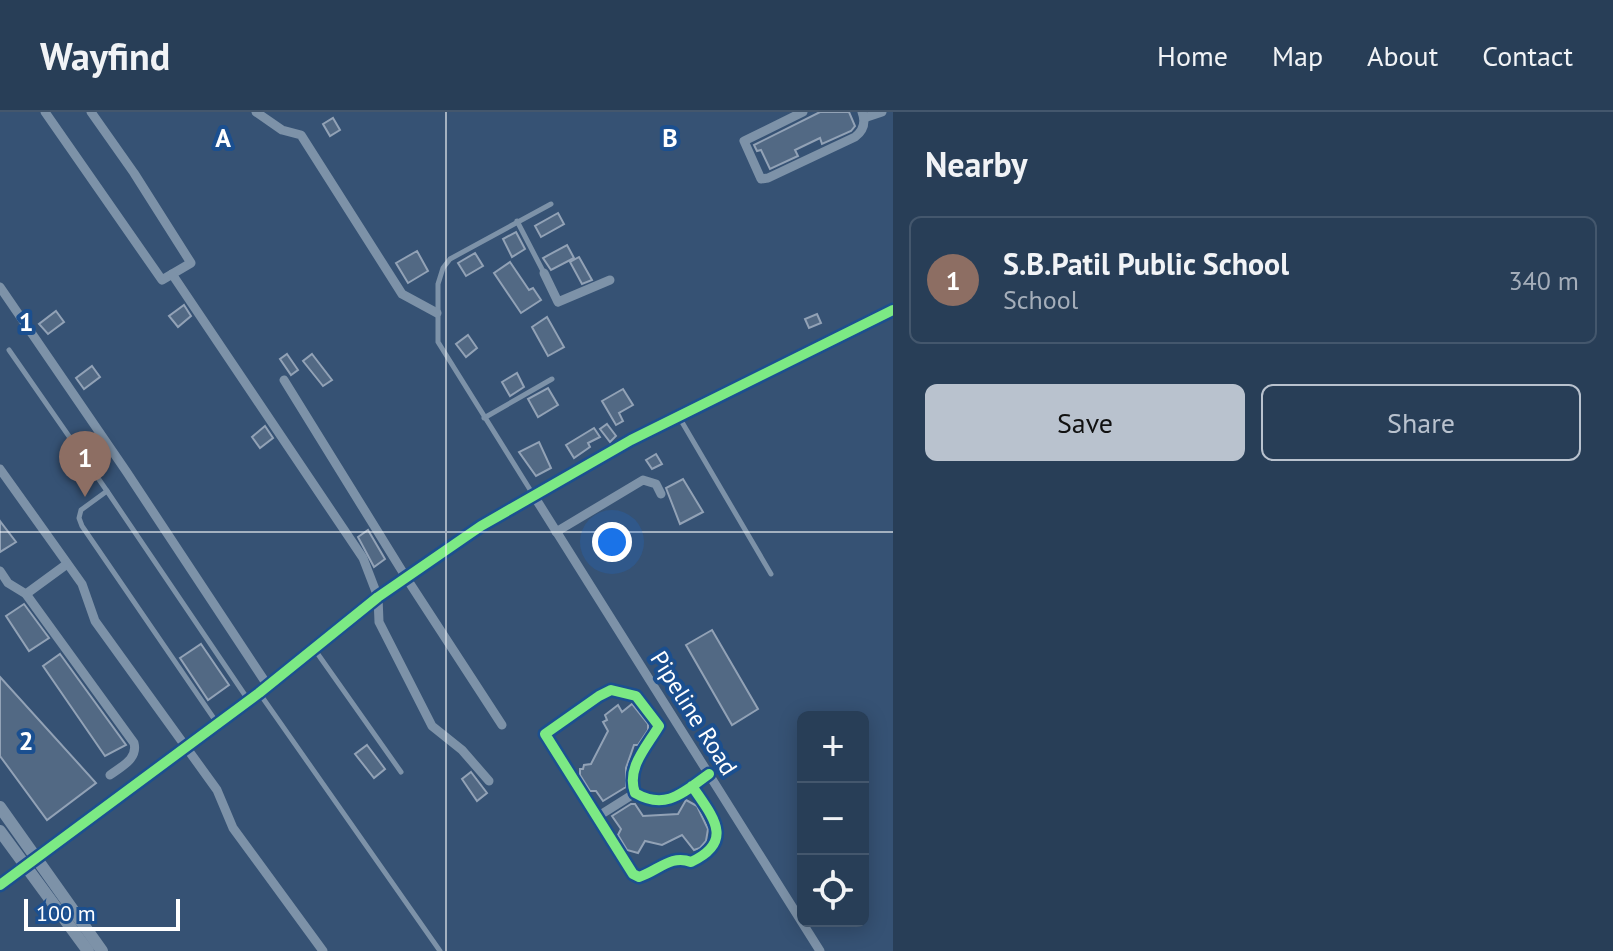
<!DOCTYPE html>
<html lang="en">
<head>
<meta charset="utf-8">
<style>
	:root { --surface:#283e57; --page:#30455d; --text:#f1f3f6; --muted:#a5aeba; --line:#44576d; --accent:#b9c2ce }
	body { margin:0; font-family:"PT Sans",sans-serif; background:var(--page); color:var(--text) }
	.controls { position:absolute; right:24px; bottom:24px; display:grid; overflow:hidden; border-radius:12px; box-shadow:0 4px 20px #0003 }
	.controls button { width:72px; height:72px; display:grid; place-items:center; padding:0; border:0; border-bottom:2px solid var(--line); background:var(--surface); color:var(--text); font:40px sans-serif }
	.scale { position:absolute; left:24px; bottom:20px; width:156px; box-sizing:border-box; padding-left:8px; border:4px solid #fff; border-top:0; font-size:22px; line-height:28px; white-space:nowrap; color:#fff; -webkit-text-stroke:6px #1b4f8f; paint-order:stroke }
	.you { position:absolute; left:612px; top:430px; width:28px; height:28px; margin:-20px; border:6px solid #fff; border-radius:50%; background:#1a73e8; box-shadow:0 0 0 12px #1a73e833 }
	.badge { display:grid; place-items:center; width:52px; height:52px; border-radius:50%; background:var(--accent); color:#fff; font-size:26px; font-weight:700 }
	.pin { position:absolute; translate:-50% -66px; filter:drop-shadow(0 2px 4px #0008) }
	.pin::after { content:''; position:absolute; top:42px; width:28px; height:24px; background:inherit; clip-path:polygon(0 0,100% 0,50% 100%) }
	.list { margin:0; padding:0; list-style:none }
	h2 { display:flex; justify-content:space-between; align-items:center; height:104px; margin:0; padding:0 32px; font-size:34px }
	h2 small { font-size:26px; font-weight:400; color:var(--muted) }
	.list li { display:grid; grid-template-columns:52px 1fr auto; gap:24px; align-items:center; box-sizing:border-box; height:128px; margin:0 16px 16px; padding:0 16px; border:2px solid var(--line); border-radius:12px }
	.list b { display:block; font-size:30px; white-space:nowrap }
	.list p { margin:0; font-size:26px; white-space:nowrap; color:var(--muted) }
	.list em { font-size:26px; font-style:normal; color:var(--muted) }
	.actions { display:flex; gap:16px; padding:24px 32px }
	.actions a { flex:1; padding:18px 0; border:2px solid var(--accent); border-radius:12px; text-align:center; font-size:28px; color:var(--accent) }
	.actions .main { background:var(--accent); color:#111 }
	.icon { flex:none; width:44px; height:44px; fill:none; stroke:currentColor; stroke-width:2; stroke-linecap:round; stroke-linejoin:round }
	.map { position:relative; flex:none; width:893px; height:839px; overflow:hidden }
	header { display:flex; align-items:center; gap:48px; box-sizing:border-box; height:112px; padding:0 40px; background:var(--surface); border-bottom:2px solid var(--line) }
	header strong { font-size:38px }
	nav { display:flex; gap:44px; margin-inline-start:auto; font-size:28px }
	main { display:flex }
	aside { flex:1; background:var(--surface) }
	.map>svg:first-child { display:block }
</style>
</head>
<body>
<header>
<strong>Wayfind</strong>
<nav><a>Home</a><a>Map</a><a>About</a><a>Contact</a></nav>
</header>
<main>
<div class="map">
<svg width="893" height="839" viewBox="0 0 893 839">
	<rect width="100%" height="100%" fill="#365274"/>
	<!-- building -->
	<g fill="#526984" stroke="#92a2b6" stroke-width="2">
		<polygon points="820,0 849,0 855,14 851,19 822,32 820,26 795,38 798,44 770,57 761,38 757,39 754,33"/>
		<polygon points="333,6 340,18 330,24 323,12"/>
		<polygon points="558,101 564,112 541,125 535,114"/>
		<polygon points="516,120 525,137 512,145 503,127"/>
		<polygon points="567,133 574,146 551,158 543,146"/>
		<polygon points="417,139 428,159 408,171 396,151"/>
		<polygon points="475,141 483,154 466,164 458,151"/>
		<polygon points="579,145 592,168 582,172 570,150"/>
		<polygon points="510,150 529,178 533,176 541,188 521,201 494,161"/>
		<polygon points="184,193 191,204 178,215 169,204"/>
		<polygon points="56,199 64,210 48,222 39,212"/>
		<polygon points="817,202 821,211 809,216 805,207"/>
		<polygon points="547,205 564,235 548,244 532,215"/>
		<polygon points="468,223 477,236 466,245 456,232"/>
		<polygon points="287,242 298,258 291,263 280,247"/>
		<polygon points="312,242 332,268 323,274 303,249"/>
		<polygon points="92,254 100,265 84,277 76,266"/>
		<polygon points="517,261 524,275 510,284 502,270"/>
		<polygon points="548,276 558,293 538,305 528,287"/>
		<polygon points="623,277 633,293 619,301 623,309 616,313 602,289"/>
		<polygon points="607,312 616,324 610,330 600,317"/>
		<polygon points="265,314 273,326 260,336 252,325"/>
		<polygon points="594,316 600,325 588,331 590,335 574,346 566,333"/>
		<polygon points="539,330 551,356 536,364 519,340"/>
		<polygon points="656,342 662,352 652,357 646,348"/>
		<polygon points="683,367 703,400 680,412 666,376"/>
		<polygon points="0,409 16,430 0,440"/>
		<polygon points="368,418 385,447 374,455 358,425"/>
		<polygon points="24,492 49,526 29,539 6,504"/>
		<polygon points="712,518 758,597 732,613 686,533"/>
		<polygon points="201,532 229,573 208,588 180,546"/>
		<polygon points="60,542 126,633 105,644 43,554"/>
		<polygon points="0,565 96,671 47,708 0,644"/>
		<polygon points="632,592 648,612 648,618 638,633 634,633 626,656 626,675 603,689 596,679 590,679 580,663 580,657 583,657 584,653 591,652 608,619 603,610 607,608 605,603 618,593 622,600"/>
		<polygon points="367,633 385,657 374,666 355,642"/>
		<polygon points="471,660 487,681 477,689 462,667"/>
		<polygon points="686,688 697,694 708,717 706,729 700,736 694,738 682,723 662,733 645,729 638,741 627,738 618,723 621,717 612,704 631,692 635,692 643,704 678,702"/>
	</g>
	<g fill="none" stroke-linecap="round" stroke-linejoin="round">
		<!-- service -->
		<g stroke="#7d92a8" stroke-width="5">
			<polyline points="517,109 544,161"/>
			<polyline points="9,238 107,379 81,398 79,406 82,414 217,611"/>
			<polyline points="679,305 771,462"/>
			<polyline points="484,306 552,267"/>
			<polyline points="107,379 249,589"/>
			<polyline points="534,384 438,230 438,172 443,156 450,147 551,92"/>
			<polyline points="315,538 401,660"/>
			<polyline points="260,582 440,839"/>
		</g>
		<!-- minor -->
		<g stroke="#7d92a8" stroke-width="9">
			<polyline points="45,0 162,168 191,151 134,61 91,0"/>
			<polyline points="256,0 282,18 301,23 402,182 437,201"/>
			<path d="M 803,0 L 744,29 L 761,67 L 768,66 L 855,25 C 864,18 866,10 862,0"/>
			<polyline points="864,6 882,0"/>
			<polyline points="544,161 558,190 610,168"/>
			<polyline points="172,162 363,446 378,485 379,510 432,614 462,638 489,669"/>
			<polyline points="0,175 126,359 268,574"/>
			<polyline points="284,268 407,467 502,613"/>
			<polyline points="0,357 82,472 95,509 217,678 233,716 323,839"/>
			<polyline points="534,384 820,839"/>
			<polyline points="556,420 643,368 656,372 661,382"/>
			<path d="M 0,459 L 8,471 L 26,482 L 134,631 C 138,647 122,654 110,663"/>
			<polyline points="26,482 67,452"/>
			<path d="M 692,674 C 712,704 736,729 691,750 C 671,742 658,759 639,765 L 633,762 L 545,622 L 599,584 L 611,578 L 636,584 L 659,614 C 646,636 626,656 635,681 C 666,699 684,680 709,662"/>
			<polyline points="597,705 635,681"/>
			<polyline points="0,773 259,581 378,485 481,414 631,328 893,198"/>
		</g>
		<!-- tertiary -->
		<g stroke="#7d92a8" stroke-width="12">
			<polyline points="0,695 102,839"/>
			<polyline points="0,719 88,839"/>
		</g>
		<!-- cycleway casing -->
		<g stroke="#1b4f8f" stroke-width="15">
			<g id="cycleway">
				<path d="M 692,674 C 712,704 736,729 691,750 C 671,742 658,759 639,765 L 633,762 L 545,622 L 599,584 L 611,578 L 636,584 L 659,614 C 646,636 626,656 635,681 C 666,699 684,680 709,662"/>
				<polyline points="0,773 259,581 378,485 481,414 631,328 893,198"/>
			</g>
		</g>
		<!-- cycleway -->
		<use href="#cycleway" stroke="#7ce984" stroke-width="10"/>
	</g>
	<!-- grid -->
	<path fill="none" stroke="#fff" stroke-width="2" stroke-opacity="0.55" d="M 446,0 L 446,839M 0,420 L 893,420"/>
	<g text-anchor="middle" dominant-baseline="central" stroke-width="8" stroke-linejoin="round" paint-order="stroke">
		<!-- street labels -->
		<g font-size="24" fill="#fff" stroke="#1b4f8f">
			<text transform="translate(694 601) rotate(58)">Pipeline Road</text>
		</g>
	</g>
	<g font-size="26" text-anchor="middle" font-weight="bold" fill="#fff" stroke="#1b4f8f" stroke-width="8" stroke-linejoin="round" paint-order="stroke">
		<text x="223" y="35">A</text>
		<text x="670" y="35">B</text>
		<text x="26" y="219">1</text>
		<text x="26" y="638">2</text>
	</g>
</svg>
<div class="controls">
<button>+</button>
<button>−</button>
<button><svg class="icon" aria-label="locate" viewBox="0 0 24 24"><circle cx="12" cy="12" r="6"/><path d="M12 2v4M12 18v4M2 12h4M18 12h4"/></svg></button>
</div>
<div class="scale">100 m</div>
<div class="you"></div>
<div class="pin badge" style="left:85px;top:385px;background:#8d6e63">1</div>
</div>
<aside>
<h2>Nearby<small></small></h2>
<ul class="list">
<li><span class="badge" style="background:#8d6e63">1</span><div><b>S.B.Patil Public School</b><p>School</p></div><em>340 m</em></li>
</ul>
<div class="actions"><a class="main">Save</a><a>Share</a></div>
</aside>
</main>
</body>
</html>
